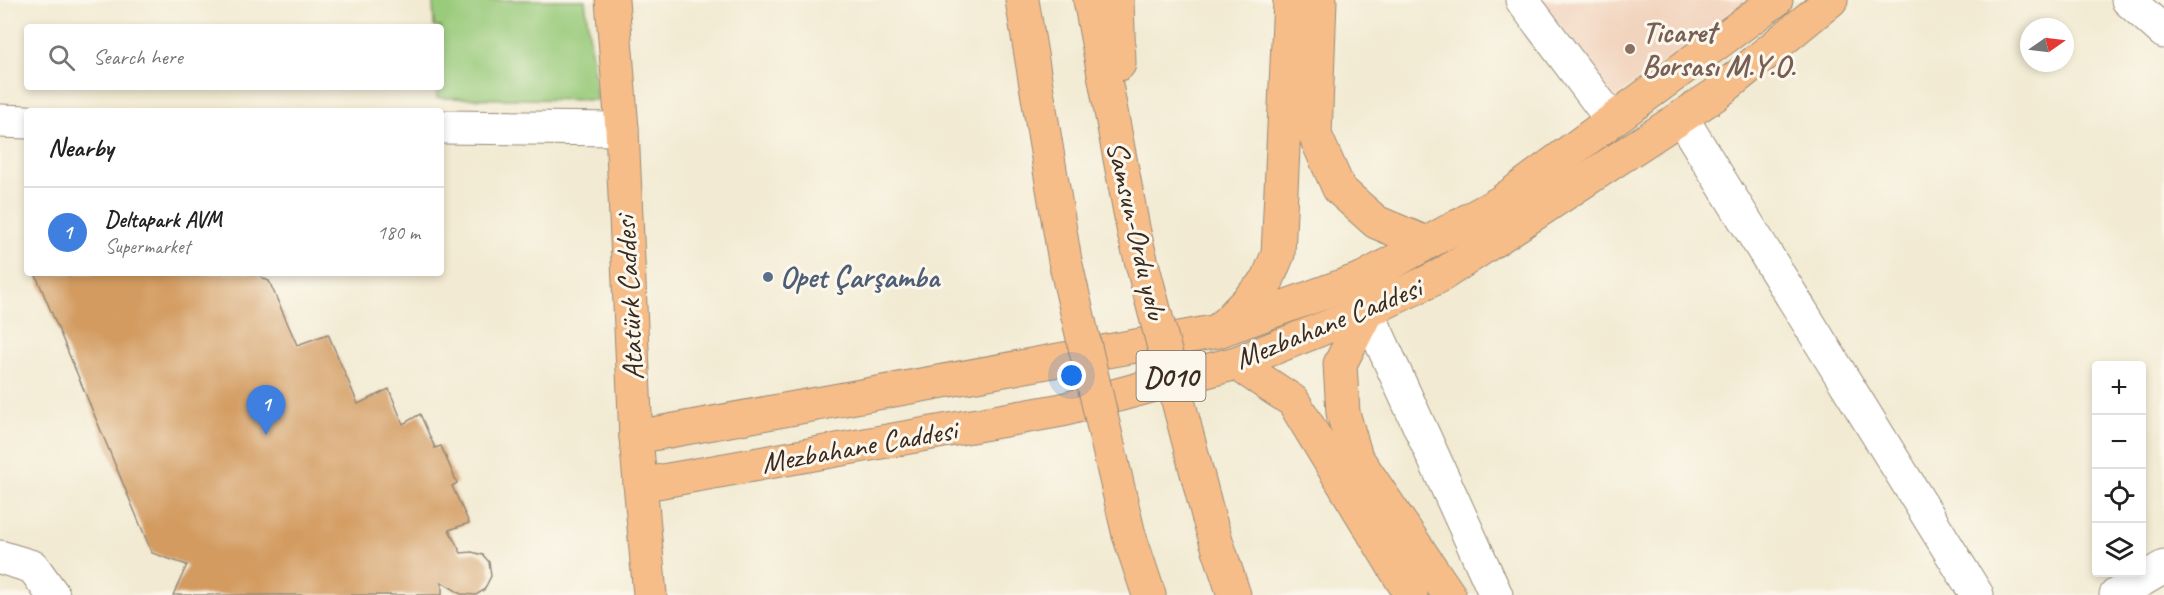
<!DOCTYPE html>
<html lang="en">
<head>
<meta charset="utf-8">
<style>
	:root { --surface:#fff; --page:#f2f2f2; --text:#222; --muted:#767676; --line:#e0e0e0; --accent:#7c3aed }
	body { margin:0; font-family:Caveat,sans-serif; background:var(--page); color:var(--text) }
	.controls { position:absolute; right:18px; bottom:18px; display:grid; overflow:hidden; border-radius:6px; box-shadow:0 3px 9px #0003 }
	.controls button { width:54px; height:54px; display:grid; place-items:center; padding:0; border:0; border-bottom:2px solid var(--line); background:var(--surface); color:var(--text); font:30px sans-serif }
	.compass { position:absolute; left:2020px; top:18px; width:54px; height:54px; border-radius:50%; background:var(--surface); box-shadow:0 3px 9px #0003; rotate:76deg }
	.you { position:absolute; left:1072px; top:376px; width:21px; height:21px; margin:-15px; border:4px solid #fff; border-radius:50%; background:#1a73e8; box-shadow:0 0 0 9px #1a73e833 }
	.badge { display:grid; place-items:center; width:39px; height:39px; border-radius:50%; background:var(--accent); color:#fff; font-size:20px; font-weight:700 }
	.pin { position:absolute; translate:-50% -50px; filter:drop-shadow(0 2px 3px #0008) }
	.pin::after { content:''; position:absolute; top:32px; width:21px; height:18px; background:inherit; clip-path:polygon(0 0,100% 0,50% 100%) }
	.list { margin:0; padding:0; list-style:none }
	h2 { display:flex; justify-content:space-between; align-items:center; height:78px; margin:0; padding:0 24px; font-size:26px }
	h2 small { font-size:20px; font-weight:400; color:var(--muted) }
	.list li { display:grid; grid-template-columns:39px 1fr auto; gap:18px; align-items:center; box-sizing:border-box; height:90px; padding:0 24px; border-top:2px solid var(--line) }
	.list b { display:block; font-size:22px; white-space:nowrap }
	.list p { margin:0; font-size:20px; white-space:nowrap; color:var(--muted) }
	.list em { font-size:20px; font-style:normal; color:var(--muted) }
	.icon { flex:none; width:33px; height:33px; fill:none; stroke:currentColor; stroke-width:2; stroke-linecap:round; stroke-linejoin:round }
	.map { position:relative; flex:none; width:2164px; height:595px; overflow:hidden }
	.search { position:absolute; background:var(--surface); box-shadow:0 3px 9px #0003; left:24px; top:24px; width:420px; height:66px; display:flex; align-items:center; gap:15px; box-sizing:border-box; padding:0 21px; border-radius:6px; color:var(--muted); font-size:22px }
	.panel { position:absolute; background:var(--surface); box-shadow:0 3px 9px #0003; left:24px; top:108px; width:420px; height:168px; border-radius:6px }
	.map>svg:first-child { display:block }
</style>
</head>
<body>
<div class="map">
<svg width="2164" height="595" viewBox="0 0 2164 595">
	<rect width="100%" height="100%" fill="#fbf7ec"/>
	<filter id="ink" filterUnits="userSpaceOnUse"><feTurbulence type="fractalNoise" baseFrequency=".0167" numOctaves="2"/><feDisplacementMap in="SourceGraphic" scale="12" xChannelSelector="R" yChannelSelector="G"/><feConvolveMatrix kernelMatrix="1 2 1 2 8 2 1 2 1" color-interpolation-filters="sRGB"/></filter>
	<filter id="wash" filterUnits="userSpaceOnUse"><feTurbulence type="fractalNoise" baseFrequency=".008" numOctaves="4" result="noise"/><feDisplacementMap in="SourceGraphic" scale="24" xChannelSelector="R" yChannelSelector="G"/><feGaussianBlur stdDeviation="1.35" result="paint"/><feColorMatrix in="noise" values="0 0 0 0 0 0 0 0 0 0 0 0 0 0 0 0 0 1.4 0 .05"/><feComposite in="paint" operator="in"/></filter>
	<g filter="url(#wash)">
		<rect width="100%" height="100%" fill="#f2ead2"/>
		<!-- built -->
		<polygon fill="#f2d4be" points="1542,0 1749,0 1614,99"/>
		<!-- green -->
		<polygon fill="#9acb7b" stroke="#6a7a4c" stroke-width="1.5" points="433,0 585,0 597,100 437,98 436,87 441,87 441,27 434,27"/>
		<g id="blocks">
			<!-- building -->
			<polygon fill="#d39b61" points="35,273 259,273 262,278 269,281 297,345 328,334 358,404 389,389 403,424 420,414 435,448 441,446 457,483 452,486 469,523 449,530 461,553 472,552 483,555 489,562 491,576 484,590 476,595 461,594 442,582 442,595 173,595 187,565 152,553"/>
		</g>
	</g>
	<g filter="url(#ink)">
		<use href="#blocks" fill-opacity="0" stroke="#968a78" stroke-width="1.5"/>
		<g fill="none" stroke-linecap="round" stroke-linejoin="round">
			<!-- minor casing -->
			<g stroke="#968a78" stroke-width="35">
				<g id="minor">
					<polyline points="1522,0 1612,120"/>
					<polyline points="2128,0 2164,32"/>
					<polyline points="1681,117 1977,595"/>
					<polyline points="0,121 27,122"/>
					<polyline points="441,127 622,129"/>
					<polyline points="1367,311 1496,595"/>
					<polyline points="0,557 33,567 53,595"/>
					<polyline points="2116,595 2164,567"/>
				</g>
			</g>
			<!-- major casing -->
			<g stroke="#968a78" stroke-width="35">
				<g id="major">
					<polyline points="612,0 622,129 636,437 650,595"/>
					<polyline points="636,437 1218,331 1364,278 1501,202 1776,0"/>
					<polyline points="640,485 1062,410 1236,363 1367,311 1440,276 1715,95 1831,0"/>
				</g>
			</g>
			<!-- highway casing -->
			<g stroke="#968a78" stroke-width="35">
				<g id="highway">
					<polyline points="1022,0 1065,261"/>
					<polyline points="1090,0 1134,233"/>
					<polyline points="1117,0 1119,64"/>
					<polyline points="1320,0 1315,135 1339,189 1376,222 1426,243"/>
					<polyline points="1367,311 1340,364 1343,413 1356,457 1449,595"/>
					<polyline points="1218,331 1267,281 1278,254 1290,0"/>
					<polyline points="1236,363 1293,401 1411,595"/>
					<polyline points="1209,519 1234,595"/>
					<polyline points="1129,535 1149,595"/>
				</g>
			</g>
			<!-- minor -->
			<use href="#minor" stroke="#fff" stroke-width="33"/>
			<!-- major -->
			<use href="#major" stroke="#f7bd88" stroke-width="33"/>
			<!-- highway -->
			<use href="#highway" stroke="#f7bd88" stroke-width="33"/>
			<!-- highway-bridge casing -->
			<g stroke="#968a78" stroke-width="35" stroke-linecap="butt">
				<g id="highway-bridge">
					<polyline points="1134,233 1209,519"/>
					<polyline points="1065,261 1129,535"/>
				</g>
			</g>
			<!-- highway-bridge -->
			<use href="#highway-bridge" stroke="#f7bd88" stroke-width="33"/>
		</g>
	</g>
	<!-- markers -->
	<circle fill="#8d6e63" stroke="#fbf7ec" stroke-width="2" cx="1630" cy="49" r="6"/>
	<circle fill="#5c6f8a" stroke="#fbf7ec" stroke-width="2" cx="768" cy="277" r="6"/>
	<g text-anchor="middle" dominant-baseline="central" stroke-width="6" stroke-linejoin="round" paint-order="stroke">
		<!-- shield labels -->
		<rect fill="#fbf7ec" stroke="#75685c" stroke-width="1.5" x="1136.5" y="351" width="69" height="50" rx="4.5"/>
		<g font-size="28" font-weight="bold" fill="#3b2a1e">
			<text x="1171" y="376">D010</text>
		</g>
		<!-- education labels -->
		<g font-size="30" font-weight="bold" fill="#785e54" stroke="#fbf7ec" text-anchor="start">
			<text x="1642" y="32">Ticaret<tspan x="1642" dy="34">Borsası M.Y.O.</tspan></text>
		</g>
		<!-- street labels -->
		<g font-size="30" fill="#3b2a1e" stroke="#fbf7ec">
			<text transform="translate(1137 230) rotate(77)">Samsun-Ordu yolu</text>
			<text transform="translate(629 298) rotate(-93)">Atatürk Caddesi</text>
			<text transform="translate(1328 323) rotate(-22)">Mezbahane Caddesi</text>
			<text transform="translate(859 446) rotate(-10)">Mezbahane Caddesi</text>
		</g>
		<!-- service labels -->
		<g font-size="30" font-weight="bold" fill="#4e5e75" stroke="#fbf7ec" text-anchor="start">
			<text x="780" y="277">Opet Çarşamba</text>
		</g>
	</g>
</svg>
<div class="controls">
<button>+</button>
<button>−</button>
<button><svg class="icon" aria-label="locate" viewBox="0 0 24 24"><circle cx="12" cy="12" r="6"/><path d="M12 2v4M12 18v4M2 12h4M18 12h4"/></svg></button>
<button><svg class="icon" aria-label="layers" viewBox="0 0 24 24"><path d="M12 4l9 5-9 5-9-5zM3 14l9 5 9-5"/></svg></button>
</div>
<svg class="compass" viewBox="-18 -18 36 36"><path d="M0-13l5 13h-10z" fill="#e53935"/><path d="M0 13l5-13h-10z" fill="#767676"/></svg>
<div class="you"></div>
<div class="pin badge" style="left:266px;top:435px;background:#3f7fe0">1</div>
<div class="search"><svg class="icon" aria-label="search" viewBox="0 0 24 24"><circle cx="10" cy="10" r="6"/><path d="M15 15l6 6"/></svg>Search here</div>
<section class="panel">
<h2>Nearby<small></small></h2>
<ul class="list">
<li><span class="badge" style="background:#3f7fe0">1</span><div><b>Deltapark AVM</b><p>Supermarket</p></div><em>180 m</em></li>
</ul>
</section>
</div>
</body>
</html>
